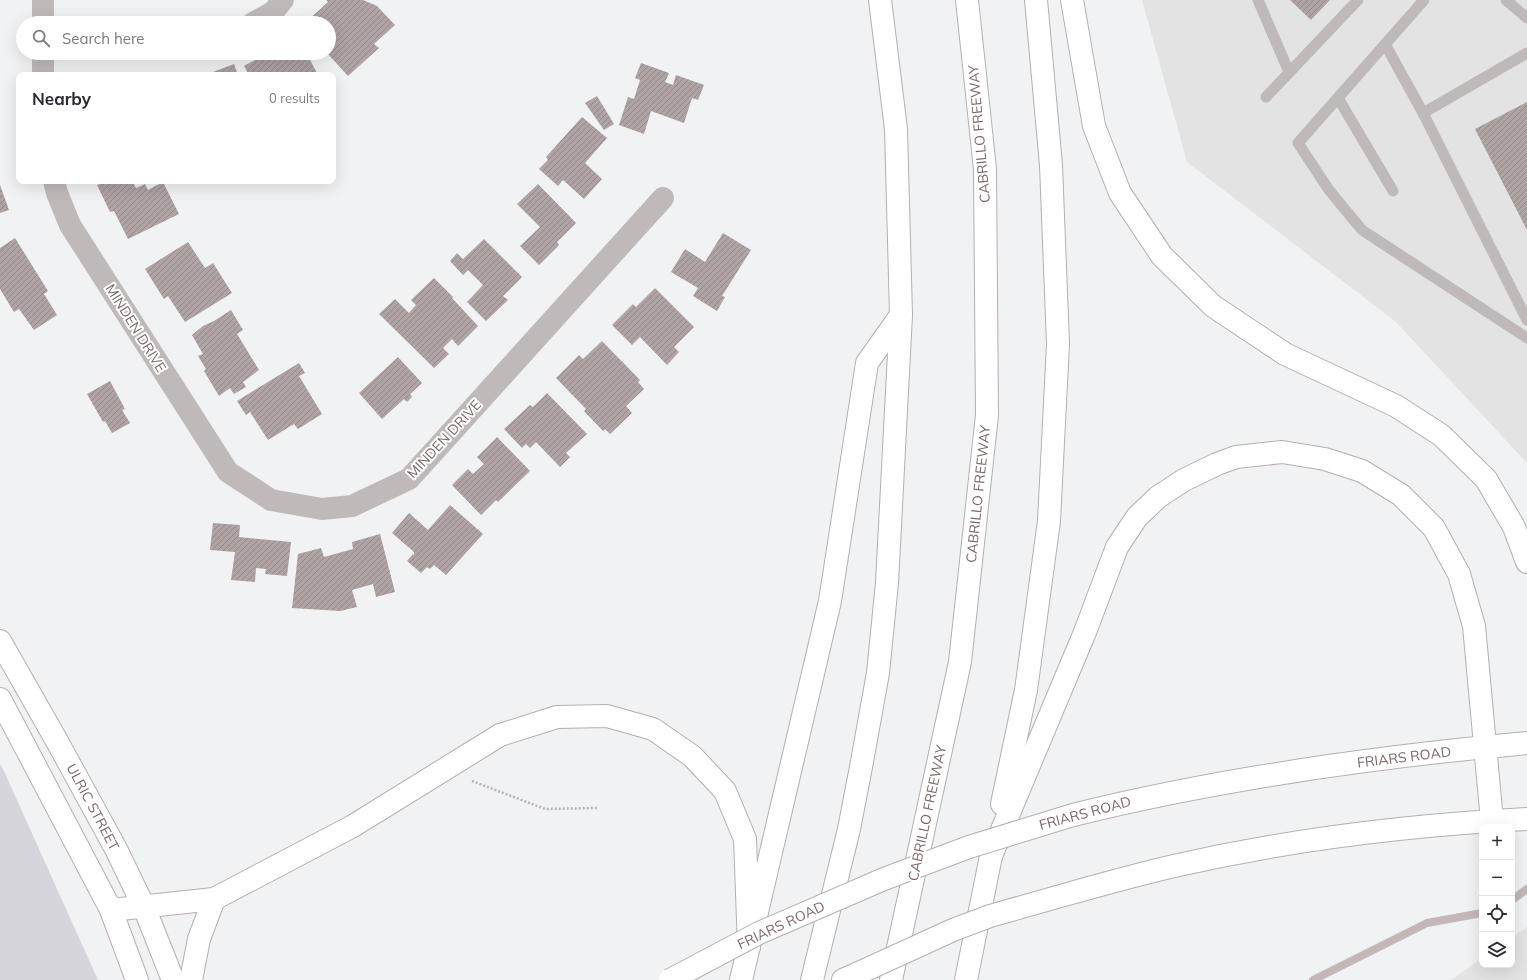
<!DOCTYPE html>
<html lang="en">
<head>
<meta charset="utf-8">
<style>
	:root { --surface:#fff; --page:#f2f2f3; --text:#2b2b33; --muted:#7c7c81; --line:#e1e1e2 }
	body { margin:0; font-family:Mulish,sans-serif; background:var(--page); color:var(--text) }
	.controls { position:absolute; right:12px; bottom:12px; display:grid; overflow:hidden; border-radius:8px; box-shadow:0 4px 16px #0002 }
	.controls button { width:36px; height:36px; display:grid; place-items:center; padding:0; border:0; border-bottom:1px solid var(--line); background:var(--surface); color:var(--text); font:20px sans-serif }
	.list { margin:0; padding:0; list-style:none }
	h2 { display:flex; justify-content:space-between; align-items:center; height:52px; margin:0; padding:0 16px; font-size:17px }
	h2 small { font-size:13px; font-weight:400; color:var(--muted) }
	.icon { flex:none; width:22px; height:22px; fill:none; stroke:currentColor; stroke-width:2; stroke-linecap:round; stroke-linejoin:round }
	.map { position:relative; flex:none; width:1527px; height:980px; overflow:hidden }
	.search { position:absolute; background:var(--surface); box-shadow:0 4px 16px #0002; left:16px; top:16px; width:320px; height:44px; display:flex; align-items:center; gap:10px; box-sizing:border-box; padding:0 14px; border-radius:22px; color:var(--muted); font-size:15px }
	.panel { position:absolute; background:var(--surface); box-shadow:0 4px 16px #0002; left:16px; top:72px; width:320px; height:112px; border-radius:8px }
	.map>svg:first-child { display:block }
</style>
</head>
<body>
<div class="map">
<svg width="1527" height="980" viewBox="0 0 1527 980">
	<defs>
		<pattern id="building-hatch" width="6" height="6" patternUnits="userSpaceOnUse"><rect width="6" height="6" fill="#afa3a4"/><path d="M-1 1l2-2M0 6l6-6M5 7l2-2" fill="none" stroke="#94898a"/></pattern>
	</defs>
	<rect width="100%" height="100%" fill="#f1f2f4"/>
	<!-- built -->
	<g fill="#e4e3e4">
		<polygon points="1142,0 1527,0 1527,463 1396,322 1187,162"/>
		<polygon points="1527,927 1527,980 1451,980 1482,958 1482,965 1512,965 1512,937"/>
	</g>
	<!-- grass -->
	<polygon fill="#d6d5dc" points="0,764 3,769 98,980 0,980"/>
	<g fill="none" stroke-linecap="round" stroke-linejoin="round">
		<!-- stream -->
		<g stroke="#c4b7ba" stroke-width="8">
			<polyline points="1512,900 1527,889"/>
			<polyline points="1313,980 1427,923 1482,913"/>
		</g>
	</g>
	<!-- building -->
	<g fill="url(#building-hatch)">
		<polygon points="326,0 363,0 377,6 395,25 374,44 379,48 348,76 327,53 329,53 329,23 305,23 328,2"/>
		<polygon points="1290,0 1330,0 1311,20"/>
		<polygon points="268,53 310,53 312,56 309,58 318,75 249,75 244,66"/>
		<polygon points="641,63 669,73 665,82 673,85 676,75 704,85 698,100 692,98 684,123 651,111 644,134 619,125 628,97 634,99 640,80 635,78"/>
		<polygon points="234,64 238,75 205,75"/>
		<polygon points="597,96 614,124 604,130 585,103"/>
		<polygon points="1527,102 1527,230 1475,129"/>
		<polygon points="582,117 607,138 585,163 602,179 584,199 563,180 558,186 539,169 548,160 546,157"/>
		<polygon points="106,181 132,181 136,188 145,184 148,190 163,182 179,214 128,239 114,211 110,212 97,185"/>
		<polygon points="538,184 576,223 557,242 559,245 539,265 520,246 540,227 517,204"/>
		<polygon points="0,185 9,210 0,213"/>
		<polygon points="723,233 751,250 722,296 725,297 717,311 693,296 698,288 671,272 685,249 705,262"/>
		<polygon points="15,238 48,291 44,294 57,315 34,330 19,309 14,312 0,289 0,248"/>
		<polygon points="484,239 522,277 503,296 508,300 486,321 467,302 483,285 468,270 463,275 450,261 457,253 463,259"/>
		<polygon points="188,242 205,268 213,263 232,293 185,322 168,296 164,299 145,269"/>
		<polygon points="434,278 453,297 452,298 478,326 458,346 452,339 443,348 449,354 434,368 379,314 395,299 409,313 416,305 411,300"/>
		<polygon points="655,288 694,327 674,347 679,352 667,365 640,337 632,345 612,325 633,304 636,307"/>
		<polygon points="231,310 243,330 237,334 259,370 243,382 246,387 234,394 230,388 219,396 204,371 206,369 198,356 203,354 192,335 203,326 214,321"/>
		<polygon points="602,341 640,380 638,382 644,389 626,406 632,413 610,434 605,429 603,431 584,411 586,409 556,378 579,355 583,359"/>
		<polygon points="398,357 422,383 410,394 412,397 407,402 404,399 382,419 359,393"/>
		<polygon points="299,363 305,373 299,376 322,414 298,429 294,424 268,440 250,412 246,415 237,401"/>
		<polygon points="110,381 125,409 122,410 130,423 112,433 105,421 103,422 87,394"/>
		<polygon points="547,393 587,434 566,453 570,457 560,467 536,442 530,448 526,444 522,448 504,429 530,405 533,407"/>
		<polygon points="497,437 530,471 498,502 496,500 481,515 452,485 468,469 473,474 484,464 477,457"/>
		<polygon points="450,505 483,534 446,575 434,565 430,569 427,567 421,573 407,561 413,554 414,555 414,552 392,533 409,513 428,530"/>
		<polygon points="213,523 240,525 239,537 291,542 287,576 265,574 266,569 256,568 255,582 231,580 235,552 210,550"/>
		<polygon points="380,534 395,592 376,597 373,584 352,590 357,607 340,611 292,608 298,554 321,548 324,557 353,549 352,542"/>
	</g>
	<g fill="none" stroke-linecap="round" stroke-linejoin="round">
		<!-- secondary casing -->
		<g stroke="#b6aeaf" stroke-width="24">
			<g id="secondary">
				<polyline points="0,641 58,743 116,849 144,907 173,980"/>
				<polyline points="0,699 111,910 137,980"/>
			</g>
		</g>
		<!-- highway casing -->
		<g stroke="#b5afaf" stroke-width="24">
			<g id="highway">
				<polyline points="1072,0 1094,126 1120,193 1162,256 1213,306 1285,354 1396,406 1441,435 1486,479 1514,527 1527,562"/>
				<polyline points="1002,804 1026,690 1049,521 1058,344 1051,165 1036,0"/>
				<path d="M 1073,815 C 1222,778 1374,757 1527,743"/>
				<polyline points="991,856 1085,632 1117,547 1137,517 1158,497 1184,480 1217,464 1236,457 1282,452 1325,459 1362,471 1401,495 1434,528 1459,574 1474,626 1492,821"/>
				<path d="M 1057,897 C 1096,886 1135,875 1174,866 C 1288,840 1410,825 1527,819"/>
				<polyline points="111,910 214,899 353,826 500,735 557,717 607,716 653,729 692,756 725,791 745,839 749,947"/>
				<polyline points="191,980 199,939 214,899"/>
				<polyline points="741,980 830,601 867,363 901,315"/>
				<polyline points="812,980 849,829 861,767 878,673 887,583 901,315 896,129 880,0"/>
				<polyline points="843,980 872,967"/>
				<polyline points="891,980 960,662 987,415 985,169 967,0"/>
				<polyline points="966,980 994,841"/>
			</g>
		</g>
		<!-- path -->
		<polyline stroke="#b8b3b4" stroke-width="2.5" stroke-dasharray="2 2" stroke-linecap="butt" points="472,781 545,809 597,808"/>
		<!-- lane -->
		<g stroke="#c0b9ba" stroke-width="11">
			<polyline points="1258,0 1289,72"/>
			<polyline points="1424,0 1298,143 1329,190 1362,230 1527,338"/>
			<polyline points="1506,0 1527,18"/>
			<polyline points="1385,44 1423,113 1527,53"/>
			<polyline points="1266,97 1358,0"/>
			<polyline points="1338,98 1393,191"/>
			<polyline points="1423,113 1527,320"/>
		</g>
		<!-- street -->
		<g stroke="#c0b9ba" stroke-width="22">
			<polyline points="43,0 43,23"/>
			<polyline points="253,23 273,12 283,0"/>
			<polyline points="43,53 43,75"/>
			<polyline points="54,181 57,193 70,225 228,472 271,500 322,509 352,506 409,479 663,198"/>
		</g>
		<!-- secondary -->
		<use href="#secondary" stroke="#fff" stroke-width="22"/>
		<!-- highway -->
		<use href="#highway" stroke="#fff" stroke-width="22"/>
		<!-- highway-bridge casing -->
		<g stroke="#b5afaf" stroke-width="24" stroke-linecap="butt">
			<g id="highway-bridge">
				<polyline points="872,967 953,930 990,916 1057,897"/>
				<polyline points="670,980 759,933 884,879 969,847 1073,815"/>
			</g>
		</g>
		<!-- highway-bridge -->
		<use href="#highway-bridge" stroke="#fff" stroke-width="22"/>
	</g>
	<g text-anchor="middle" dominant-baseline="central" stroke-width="4" stroke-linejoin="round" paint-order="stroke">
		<!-- street labels -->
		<g font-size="14" fill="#7e6769" stroke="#fff">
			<text transform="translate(979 134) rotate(-95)">CABRILLO FREEWAY</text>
			<text transform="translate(136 328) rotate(58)">MINDEN DRIVE</text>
			<text transform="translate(444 439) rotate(-47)">MINDEN DRIVE</text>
			<text transform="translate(978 494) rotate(-84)">CABRILLO FREEWAY</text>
			<text transform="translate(1404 757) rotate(-7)">FRIARS ROAD</text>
			<text transform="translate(93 807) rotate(62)">ULRIC STREET</text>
			<text transform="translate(927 813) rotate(-78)">CABRILLO FREEWAY</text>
			<text transform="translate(1085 813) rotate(-15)">FRIARS ROAD</text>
			<text transform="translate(781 925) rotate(-25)">FRIARS ROAD</text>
		</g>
	</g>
</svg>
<div class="controls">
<button>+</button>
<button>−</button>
<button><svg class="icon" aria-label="locate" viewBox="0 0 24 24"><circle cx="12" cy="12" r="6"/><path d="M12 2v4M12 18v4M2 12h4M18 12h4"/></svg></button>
<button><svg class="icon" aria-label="layers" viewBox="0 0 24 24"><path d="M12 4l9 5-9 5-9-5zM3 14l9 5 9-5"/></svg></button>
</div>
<div class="search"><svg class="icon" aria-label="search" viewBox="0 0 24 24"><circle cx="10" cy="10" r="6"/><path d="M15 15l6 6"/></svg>Search here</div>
<section class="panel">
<h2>Nearby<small>0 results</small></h2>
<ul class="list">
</ul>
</section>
</div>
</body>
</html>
